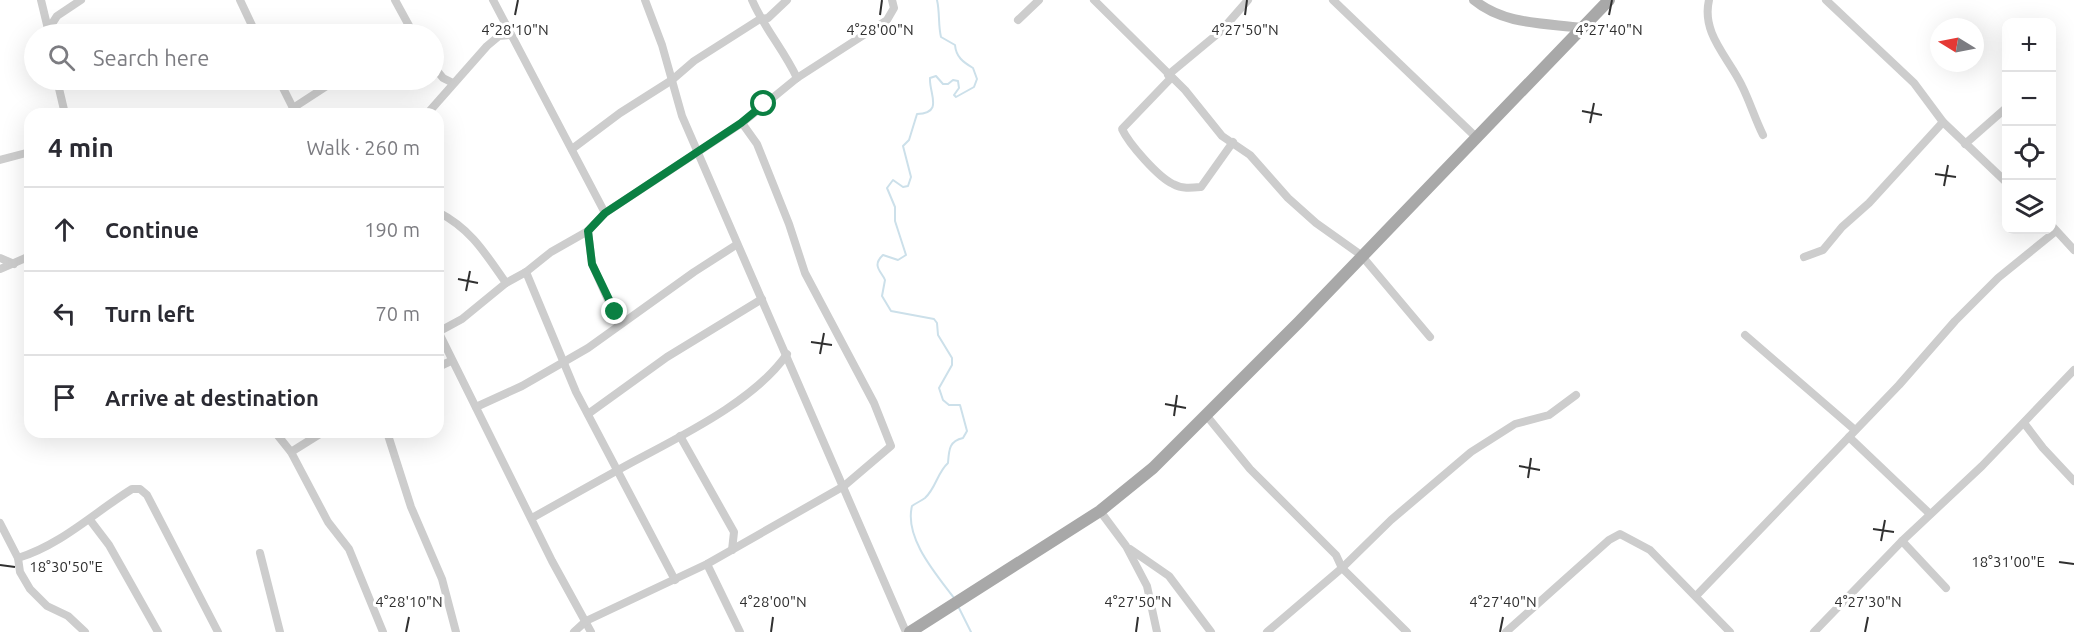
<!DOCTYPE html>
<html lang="en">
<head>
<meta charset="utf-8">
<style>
	:root { --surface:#fff; --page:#f7f7f7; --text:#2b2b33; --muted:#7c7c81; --line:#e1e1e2 }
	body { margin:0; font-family:Ubuntu,sans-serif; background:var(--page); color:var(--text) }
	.controls { position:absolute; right:18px; top:18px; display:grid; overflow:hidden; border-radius:12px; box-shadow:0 6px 24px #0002 }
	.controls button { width:54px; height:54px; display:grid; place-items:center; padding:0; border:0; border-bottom:2px solid var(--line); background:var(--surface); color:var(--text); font:30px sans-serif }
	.compass { position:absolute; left:1930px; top:18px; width:54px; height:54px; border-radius:50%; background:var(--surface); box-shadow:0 6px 24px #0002; rotate:280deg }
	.stop { position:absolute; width:18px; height:18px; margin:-14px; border:4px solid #0b8043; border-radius:50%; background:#fff }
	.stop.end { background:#0b8043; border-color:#fff; box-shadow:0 2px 6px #0008 }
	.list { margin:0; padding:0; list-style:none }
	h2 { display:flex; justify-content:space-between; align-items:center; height:78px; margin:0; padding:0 24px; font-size:26px }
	h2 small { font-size:20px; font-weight:400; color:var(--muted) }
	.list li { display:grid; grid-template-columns:39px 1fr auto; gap:18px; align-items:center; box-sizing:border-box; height:84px; padding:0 24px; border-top:2px solid var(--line) }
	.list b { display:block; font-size:22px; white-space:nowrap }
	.list em { font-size:20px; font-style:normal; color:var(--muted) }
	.icon { flex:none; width:33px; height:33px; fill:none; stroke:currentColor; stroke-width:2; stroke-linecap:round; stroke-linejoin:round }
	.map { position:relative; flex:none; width:2074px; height:632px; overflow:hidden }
	.search { position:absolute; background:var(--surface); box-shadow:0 6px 24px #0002; left:24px; top:24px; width:420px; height:66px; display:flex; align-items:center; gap:15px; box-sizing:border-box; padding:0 21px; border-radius:33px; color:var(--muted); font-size:22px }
	.panel { position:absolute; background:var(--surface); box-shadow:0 6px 24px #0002; left:24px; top:108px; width:420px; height:330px; border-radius:18px }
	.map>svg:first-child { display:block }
</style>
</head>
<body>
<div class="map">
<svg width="2074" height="632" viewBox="0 0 2074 632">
	<rect width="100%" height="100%" fill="#fff"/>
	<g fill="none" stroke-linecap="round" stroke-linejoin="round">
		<!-- stream -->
		<g stroke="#cce0ea" stroke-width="2">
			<path d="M 937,0 C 940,13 938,25 941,37 L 955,45 C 956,57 963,62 973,68 L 977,79 L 974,87 L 956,97 L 954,95 L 959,88 L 958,81 L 953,80 L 948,84 L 943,84 L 936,76 L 930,78 C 929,94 944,113 917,114 L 909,140 L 903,146 L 911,177 L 908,186 L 903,187 L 893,180 L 887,188 L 895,207 L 895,221 L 906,255 L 898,260 L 883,255 C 871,266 882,272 885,280 L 882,296 L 891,311 L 934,319 L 937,323 L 938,335 L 952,358 L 952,365 L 939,388 L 943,400 L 949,405 L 960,405 L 967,431 L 963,438 C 949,441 949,450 948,463 C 937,473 936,488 925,498 C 921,501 916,503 912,506 C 904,538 936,574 954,598"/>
			<polyline points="959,608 971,632"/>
		</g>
		<!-- street -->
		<g stroke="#cdcdcd" stroke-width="8">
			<polyline points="41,0 49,33"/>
			<polyline points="240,0 256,34"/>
			<polyline points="395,0 413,33"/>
			<polyline points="493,0 605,213"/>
			<polyline points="645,0 662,45 682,116 906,632"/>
			<path d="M 752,0 C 764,28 784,50 797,78"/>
			<polyline points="1094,0 1185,90 1222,136 1250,155 1288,198 1316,223 1361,255 1430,337"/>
			<polyline points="1333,0 1477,138"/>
			<path d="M 1709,0 C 1701,34 1729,58 1742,86 C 1750,102 1755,119 1763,135"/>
			<polyline points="1826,0 1914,83 1943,122 2006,182"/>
			<polyline points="1018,20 1039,0"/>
			<polyline points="48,30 57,16 81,0"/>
			<polyline points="403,34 414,34"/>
			<polyline points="434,67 443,78 453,83"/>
			<polyline points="1168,75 1221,31 1248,0"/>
			<path d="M 1171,78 L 1122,129 C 1129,144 1158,177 1173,184 C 1182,189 1191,188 1201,187 L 1233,142"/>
			<polyline points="57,80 65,114"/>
			<polyline points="279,80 296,114"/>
			<polyline points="293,108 336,80"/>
			<polyline points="427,114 487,46 499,36 511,35"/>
			<polyline points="1965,144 2006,108"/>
			<polyline points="572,149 620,113 672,80 694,61 760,19 768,18 787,0"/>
			<polyline points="0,160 30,152"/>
			<path d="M 438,212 C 471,229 485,253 506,283"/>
			<polyline points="2052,226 2074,250"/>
			<polyline points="588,231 592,264 619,325"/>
			<polyline points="1804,257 1823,250 1842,227 1869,203 1943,122"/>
			<polyline points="0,258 14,264"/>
			<polyline points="0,269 30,256"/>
			<polyline points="526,272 576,392 675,580"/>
			<polyline points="438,331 552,561 591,632"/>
			<polyline points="438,332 462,319 506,283 526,272 551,252 588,231 605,213 742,123 797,78 887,20 894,8 892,0"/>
			<polyline points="1745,335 1855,430"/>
			<polyline points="438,367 451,361"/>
			<polyline points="476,407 522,386 588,348 694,272 736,245"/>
			<polyline points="588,414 667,357 762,299"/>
			<polyline points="1206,415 1250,469 1336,555 1342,568 1407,632"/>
			<polyline points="2024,423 2043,448 2074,481"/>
			<polyline points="275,432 291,452 328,522 349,549 383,632"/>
			<polyline points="387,432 411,507 442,579 456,632"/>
			<polyline points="680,436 734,532 732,550"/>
			<polyline points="1849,437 1930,514"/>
			<polyline points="291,452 323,432"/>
			<polyline points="1100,511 1126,546 1147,586 1157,632"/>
			<path d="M 532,518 C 564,500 596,482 629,464 C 679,437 755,401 787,354"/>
			<polyline points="90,520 109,545 158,632"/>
			<polyline points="0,523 18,558 20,572 30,589 47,606 68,616 85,632"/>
			<polyline points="1902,541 1946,588"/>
			<polyline points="1130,549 1169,576 1211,632"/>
			<polyline points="260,553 280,632"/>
			<path d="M 18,558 C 61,545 95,512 132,489 L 140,489 L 147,495 L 218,632"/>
			<polyline points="707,564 740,632"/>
			<polyline points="1696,596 1899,385 1955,321 1998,278 2056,231"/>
			<polyline points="574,632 586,621 707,564 844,486 891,446 874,403 805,273 789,224 757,144 742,123"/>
			<polyline points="1267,632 1342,568 1391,520 1471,452 1515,424 1549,415 1576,395"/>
			<polyline points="1506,632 1609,540 1620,534 1650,550 1730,632"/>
			<polyline points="1814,632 1902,541 1982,466 2074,370"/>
		</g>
		<!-- secondary -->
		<path stroke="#bababa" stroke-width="10" d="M 1474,0 C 1504,25 1545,23 1582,28"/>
		<!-- primary -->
		<polyline stroke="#a8a8a8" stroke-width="12" points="910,632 1100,511 1153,468 1299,322 1609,0"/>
	</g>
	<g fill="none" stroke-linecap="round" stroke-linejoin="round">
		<!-- route -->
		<polyline stroke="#0b8043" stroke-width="8" points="615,312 592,264 588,231 605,213 741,123 764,104"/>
	</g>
	<!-- ticks -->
	<path fill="none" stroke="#303030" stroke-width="2" d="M 515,15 L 518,0M 880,15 L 882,0M 1245,15 L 1247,0M 1609,15 L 1612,0M 1582,111 L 1602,115M 1590,123 L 1594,103M 1935,174 L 1956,177M 1944,186 L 1948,165M 458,279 L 478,283M 466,291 L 470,271M 811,342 L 832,345M 820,354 L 824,333M 1165,404 L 1186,408M 1174,416 L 1177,395M 1519,466 L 1540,470M 1528,478 L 1531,458M 1873,529 L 1894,532M 1881,541 L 1885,520M 2059,562 L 2074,564M 0,565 L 15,567M 406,632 L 409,617M 771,632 L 773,617M 1136,632 L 1138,617M 1500,632 L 1503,617M 1865,632 L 1868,617"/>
	<g font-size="15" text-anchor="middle" fill="#303030" stroke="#fff" stroke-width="6" stroke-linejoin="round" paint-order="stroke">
		<text x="1609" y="35">4°27'40"N</text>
		<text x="515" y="35">4°28'10"N</text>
		<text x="880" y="35">4°28'00"N</text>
		<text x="1245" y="35">4°27'50"N</text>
		<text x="2008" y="567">18°31'00"E</text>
		<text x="66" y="572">18°30'50"E</text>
		<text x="409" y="607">4°28'10"N</text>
		<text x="773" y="607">4°28'00"N</text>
		<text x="1138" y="607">4°27'50"N</text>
		<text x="1503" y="607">4°27'40"N</text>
		<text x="1868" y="607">4°27'30"N</text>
	</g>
</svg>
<div class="controls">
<button>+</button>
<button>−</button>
<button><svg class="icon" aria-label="locate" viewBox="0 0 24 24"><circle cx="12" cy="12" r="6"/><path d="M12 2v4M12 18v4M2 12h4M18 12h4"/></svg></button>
<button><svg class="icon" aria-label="layers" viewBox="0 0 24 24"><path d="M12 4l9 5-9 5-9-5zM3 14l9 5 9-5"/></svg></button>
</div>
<svg class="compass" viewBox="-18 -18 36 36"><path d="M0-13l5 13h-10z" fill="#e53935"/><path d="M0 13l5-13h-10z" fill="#7c7c81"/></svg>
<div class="stop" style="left:764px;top:104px"></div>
<div class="stop end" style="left:615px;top:312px"></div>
<div class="search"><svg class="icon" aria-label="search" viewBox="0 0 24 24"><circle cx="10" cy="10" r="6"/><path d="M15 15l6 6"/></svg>Search here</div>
<section class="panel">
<h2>4 min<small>Walk · 260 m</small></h2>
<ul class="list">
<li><svg class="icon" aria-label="ahead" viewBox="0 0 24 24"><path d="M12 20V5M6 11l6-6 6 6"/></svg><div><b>Continue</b></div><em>190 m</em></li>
<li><svg class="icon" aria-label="left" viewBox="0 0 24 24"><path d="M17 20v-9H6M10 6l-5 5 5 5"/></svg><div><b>Turn left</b></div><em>70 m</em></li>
<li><svg class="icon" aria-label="arrive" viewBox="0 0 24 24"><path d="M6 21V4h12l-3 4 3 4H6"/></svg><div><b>Arrive at destination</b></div></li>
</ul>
</section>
</div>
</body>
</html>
